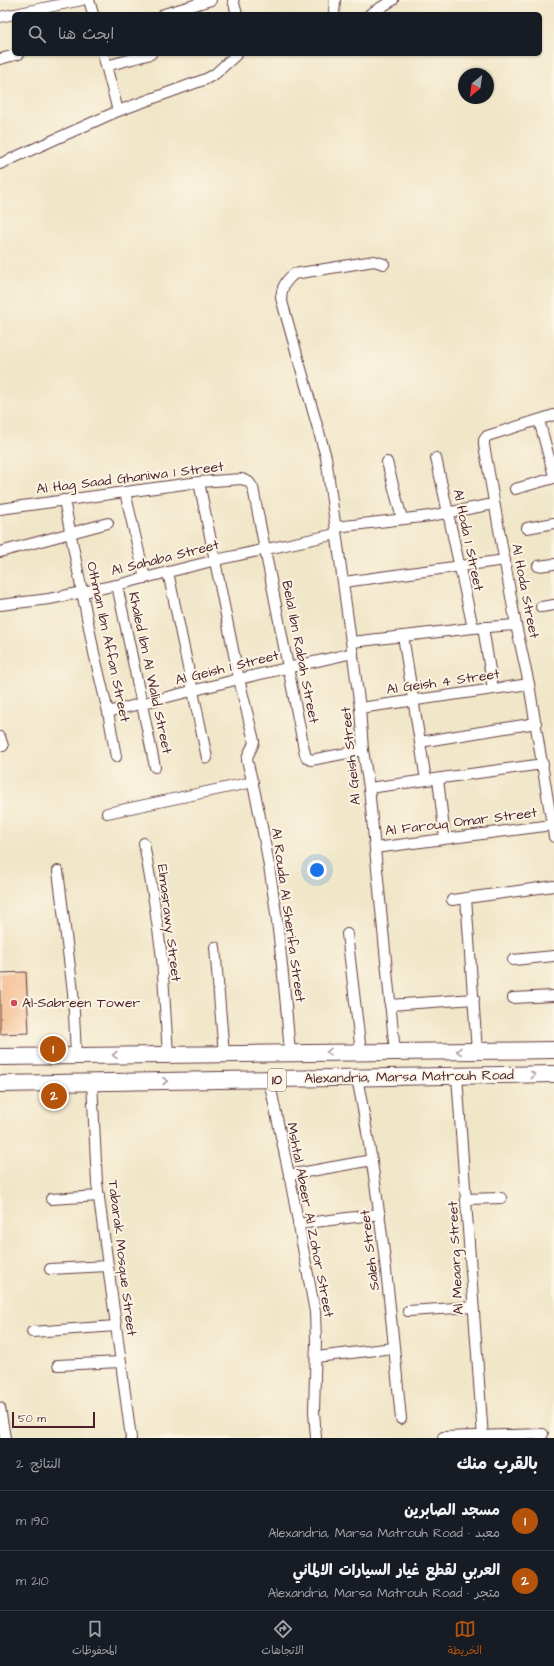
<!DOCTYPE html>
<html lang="ar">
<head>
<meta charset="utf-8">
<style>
	:root { --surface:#171b24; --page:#242831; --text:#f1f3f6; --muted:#9ea1a6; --line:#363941; --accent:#b45309 }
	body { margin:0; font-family:"Architects Daughter","Playpen Sans Arabic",sans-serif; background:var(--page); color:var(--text); direction:rtl }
	.compass { position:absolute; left:458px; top:68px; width:36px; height:36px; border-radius:50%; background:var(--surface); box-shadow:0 1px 3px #0004; rotate:209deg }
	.scale { position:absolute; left:12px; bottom:10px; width:83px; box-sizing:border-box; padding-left:4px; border:2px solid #4a1f2b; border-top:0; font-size:11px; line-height:14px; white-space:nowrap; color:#4a1f2b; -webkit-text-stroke:3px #fcf5e5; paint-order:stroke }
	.you { position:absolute; left:317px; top:870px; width:14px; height:14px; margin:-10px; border:3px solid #fff; border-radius:50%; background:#1a73e8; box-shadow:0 0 0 6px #1a73e833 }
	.badge { display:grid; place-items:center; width:26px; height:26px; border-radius:50%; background:var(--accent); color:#fff; font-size:13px; font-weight:700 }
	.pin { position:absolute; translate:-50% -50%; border:2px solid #fff; box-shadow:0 1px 4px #0006 }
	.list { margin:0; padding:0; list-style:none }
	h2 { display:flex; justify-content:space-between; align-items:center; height:52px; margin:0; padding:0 16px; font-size:17px }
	h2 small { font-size:13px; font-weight:400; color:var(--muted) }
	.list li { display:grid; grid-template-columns:26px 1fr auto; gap:12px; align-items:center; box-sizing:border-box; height:60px; padding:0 16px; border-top:1px solid var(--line) }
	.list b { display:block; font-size:15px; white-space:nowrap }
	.list p { margin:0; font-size:13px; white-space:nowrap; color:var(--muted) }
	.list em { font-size:13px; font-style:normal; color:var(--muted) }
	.icon { flex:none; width:22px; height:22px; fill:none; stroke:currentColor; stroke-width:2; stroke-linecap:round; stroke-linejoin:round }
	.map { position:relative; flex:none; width:554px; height:1438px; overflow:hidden; direction:ltr }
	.search { position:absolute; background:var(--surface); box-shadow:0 1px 3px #0004; left:12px; right:12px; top:12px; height:44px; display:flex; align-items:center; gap:10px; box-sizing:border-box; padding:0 14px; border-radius:6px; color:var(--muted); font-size:15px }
	.sheet { height:172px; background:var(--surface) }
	nav { display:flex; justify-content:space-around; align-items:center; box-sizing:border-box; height:56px; border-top:1px solid var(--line); background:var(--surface); font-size:11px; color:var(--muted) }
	nav a { display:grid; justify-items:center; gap:2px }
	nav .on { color:var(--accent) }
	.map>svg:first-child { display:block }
</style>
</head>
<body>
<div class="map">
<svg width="554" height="1438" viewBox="0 0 554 1438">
	<rect width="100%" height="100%" fill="#fcf5e5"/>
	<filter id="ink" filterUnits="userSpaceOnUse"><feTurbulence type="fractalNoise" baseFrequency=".025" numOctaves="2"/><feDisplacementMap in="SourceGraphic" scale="8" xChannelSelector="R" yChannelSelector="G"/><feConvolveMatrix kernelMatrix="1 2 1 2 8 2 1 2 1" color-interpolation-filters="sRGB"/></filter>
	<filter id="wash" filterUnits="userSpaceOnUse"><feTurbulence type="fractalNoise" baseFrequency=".012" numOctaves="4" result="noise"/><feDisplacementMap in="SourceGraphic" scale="16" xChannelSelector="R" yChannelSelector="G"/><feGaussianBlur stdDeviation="0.9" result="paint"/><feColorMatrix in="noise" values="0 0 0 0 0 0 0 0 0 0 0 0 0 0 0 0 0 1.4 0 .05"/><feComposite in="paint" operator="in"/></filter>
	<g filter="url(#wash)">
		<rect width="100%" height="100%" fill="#f0e6c8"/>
		<g id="blocks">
			<!-- building -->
			<polygon fill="#f3b281" points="26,972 29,1033 0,1034 0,973"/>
		</g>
	</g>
	<g filter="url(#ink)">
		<use href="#blocks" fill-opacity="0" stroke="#633d43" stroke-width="1"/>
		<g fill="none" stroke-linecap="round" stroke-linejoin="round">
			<!-- minor casing -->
			<g stroke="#633d43" stroke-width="12">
				<g id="minor">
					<polyline points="89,0 93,14"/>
					<polyline points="233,0 237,14"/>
					<polyline points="15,14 82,0"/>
					<polyline points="164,14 211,0"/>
					<polyline points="334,14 335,0"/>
					<polyline points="370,14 393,0"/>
					<polyline points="0,17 14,14"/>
					<polyline points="103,54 118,111"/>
					<polyline points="0,59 19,54"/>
					<polyline points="106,66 151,54"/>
					<polyline points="0,164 118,111 206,79 215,74 237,54"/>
					<path d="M 384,264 L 374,261 L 294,274 C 285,281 282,287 281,298 L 326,457 L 360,708 L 363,750 L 369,788 L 395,1052"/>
					<polyline points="554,415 487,436 484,440 484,445 516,625 529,684 554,837"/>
					<polyline points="539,420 554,476"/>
					<polyline points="436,458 473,628"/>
					<polyline points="387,462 402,519"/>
					<path d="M 199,482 L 239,679 L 254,741 C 253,749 247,753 247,760 C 272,857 282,953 290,1053"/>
					<polyline points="515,489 554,478"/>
					<polyline points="125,492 145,578"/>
					<polyline points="64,500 94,653 108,712 116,757"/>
					<polyline points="0,509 199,482 242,479 249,482 253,488 305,754 307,758 311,760 363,750"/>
					<polyline points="336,527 430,516 494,504"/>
					<polyline points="527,528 554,523"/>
					<polyline points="0,552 108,523"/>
					<polyline points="538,566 554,564"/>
					<polyline points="168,572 207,758"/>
					<polyline points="344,582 505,560"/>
					<polyline points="117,585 155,767"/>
					<polyline points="0,605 49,599 117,585 216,560 336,534"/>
					<polyline points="541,607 554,605"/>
					<polyline points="483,627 493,689"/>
					<polyline points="403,636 426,780"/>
					<polyline points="352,642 473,628 516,625"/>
					<polyline points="360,708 529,684"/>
					<polyline points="108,712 239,679 353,653"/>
					<polyline points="0,737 3,746"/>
					<polyline points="420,742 536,723"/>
					<polyline points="438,779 445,838"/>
					<polyline points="369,788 543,764"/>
					<polyline points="107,813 253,782"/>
					<polyline points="144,843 154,901 162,958 168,1055"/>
					<polyline points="375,848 552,825"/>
					<polyline points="58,871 73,992 76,1056"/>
					<polyline points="466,898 477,1051"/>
					<polyline points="452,900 554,886"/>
					<polyline points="347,934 361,1052"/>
					<polyline points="215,947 224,1054"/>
					<polyline points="513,960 554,956"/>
					<polyline points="513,998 554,996"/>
					<polyline points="390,1005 474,999"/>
					<polyline points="457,1076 483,1438"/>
					<path d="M 357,1078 C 380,1191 390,1305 401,1419"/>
					<polyline points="269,1080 291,1184 315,1312 316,1341 314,1411 316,1438"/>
					<polyline points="92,1081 97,1183 131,1438"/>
					<polyline points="289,1175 372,1160"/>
					<polyline points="51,1199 99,1196"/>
					<polyline points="466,1199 501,1198"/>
					<polyline points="298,1224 380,1214"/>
					<polyline points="50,1269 108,1266"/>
					<polyline points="408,1311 472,1307"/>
					<polyline points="32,1332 116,1326"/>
					<polyline points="316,1357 394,1348"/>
					<polyline points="58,1365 121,1362"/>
					<polyline points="0,1408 5,1438"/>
					<polyline points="443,1437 543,1434"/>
				</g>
			</g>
			<!-- primary casing -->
			<g stroke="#633d43" stroke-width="18">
				<g id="primary">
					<polyline points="0,1057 554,1050"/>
					<polyline points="0,1084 554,1074"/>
				</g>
			</g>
			<!-- minor -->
			<use href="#minor" stroke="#fff" stroke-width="10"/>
			<!-- primary -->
			<use href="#primary" stroke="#fff" stroke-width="16"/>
		</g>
		<!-- one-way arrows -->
		<defs><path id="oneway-chevron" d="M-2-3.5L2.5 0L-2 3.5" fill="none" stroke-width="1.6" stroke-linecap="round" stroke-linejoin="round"/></defs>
		<g stroke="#ae9aa0">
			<use href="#oneway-chevron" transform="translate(459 1051) rotate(179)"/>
			<use href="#oneway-chevron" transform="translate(329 1052) rotate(179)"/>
			<use href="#oneway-chevron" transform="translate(115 1055) rotate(179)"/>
			<use href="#oneway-chevron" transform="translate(533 1075) rotate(-1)"/>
			<use href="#oneway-chevron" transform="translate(165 1081)"/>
		</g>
	</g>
	<!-- markers -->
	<circle fill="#d1495b" stroke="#fcf5e5" stroke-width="1.5" cx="14" cy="1003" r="4"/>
	<g text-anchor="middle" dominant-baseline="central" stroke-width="4" stroke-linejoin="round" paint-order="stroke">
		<!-- shield labels -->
		<rect fill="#fcf5e5" stroke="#7f5f63" stroke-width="1" x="268" y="1069" width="18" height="22" rx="3"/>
		<g font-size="13" font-weight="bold" fill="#4a1f2b">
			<text x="277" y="1080">10</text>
		</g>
		<!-- street labels -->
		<g font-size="14" fill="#4a1f2b" stroke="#fcf5e5">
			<text transform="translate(130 478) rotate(-7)">Al Hag Saad Ghaniwa 1 Street</text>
			<text transform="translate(468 540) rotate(78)">Al Hoda 1 Street</text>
			<text transform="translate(165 558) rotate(-14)">Al Sahaba Street</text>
			<text transform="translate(525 591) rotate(79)">Al Hoda Street</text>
			<text transform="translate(108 642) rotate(78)">Othman Ibn Affan Street</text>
			<text transform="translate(300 652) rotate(79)">Belal Ibn Rabah Street</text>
			<text transform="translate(227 668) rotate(-14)">Al Geish 1 Street</text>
			<text transform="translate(150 673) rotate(78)">Khaled Ibn Al Walid Street</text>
			<text transform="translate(443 682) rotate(-8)">Al Geish 4 Street</text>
			<text transform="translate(351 756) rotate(-96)">Al Geish Street</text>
			<text transform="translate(461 822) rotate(-7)">Al Farouq Omar Street</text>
			<text transform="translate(288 915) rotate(82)">Al Rouda Al Sherifa Street</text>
			<text transform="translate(169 923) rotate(83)">Elmasrawy Street</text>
			<text transform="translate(409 1077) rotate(-1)">Alexandria, Marsa Matrouh Road</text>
			<text transform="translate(310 1220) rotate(79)">Mshtal Abeer Al Zohor Street</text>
			<text transform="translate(370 1250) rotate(-97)">Saleh Street</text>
			<text transform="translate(122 1258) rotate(83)">Tabarak Mosque Street</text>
			<text transform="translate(456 1258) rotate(-93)">Al Meaarg Street</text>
		</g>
		<!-- poi labels -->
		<g font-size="14" fill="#4a1f2b" stroke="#fcf5e5" text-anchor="start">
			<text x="22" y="1003">Al-Sabreen Tower</text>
		</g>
	</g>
</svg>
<svg class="compass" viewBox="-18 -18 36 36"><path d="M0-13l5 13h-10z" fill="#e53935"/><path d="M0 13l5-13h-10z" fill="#9ea1a6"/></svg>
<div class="scale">50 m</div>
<div class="you"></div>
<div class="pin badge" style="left:53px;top:1049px">1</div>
<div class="pin badge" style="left:54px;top:1096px">2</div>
<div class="search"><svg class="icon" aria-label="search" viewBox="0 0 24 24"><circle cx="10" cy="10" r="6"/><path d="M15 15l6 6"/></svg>ابحث هنا</div>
</div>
<section class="sheet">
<h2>بالقرب منك<small>النتائج: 2</small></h2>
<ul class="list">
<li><span class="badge">1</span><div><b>مسجد الصابرين</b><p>معبد · Alexandria, Marsa Matrouh Road</p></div><em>190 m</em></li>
<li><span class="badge">2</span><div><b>العربي لقطع غيار السيارات الالماني</b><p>متجر · Alexandria, Marsa Matrouh Road</p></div><em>210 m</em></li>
</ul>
</section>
<nav>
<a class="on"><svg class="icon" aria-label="map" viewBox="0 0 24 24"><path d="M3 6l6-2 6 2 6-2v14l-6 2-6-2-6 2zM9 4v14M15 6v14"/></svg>الخريطة</a>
<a><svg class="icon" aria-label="directions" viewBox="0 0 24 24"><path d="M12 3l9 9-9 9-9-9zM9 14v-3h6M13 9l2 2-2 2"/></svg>الاتجاهات</a>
<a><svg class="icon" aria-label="saved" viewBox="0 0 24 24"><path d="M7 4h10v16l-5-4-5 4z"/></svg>المحفوظات</a>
</nav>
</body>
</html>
